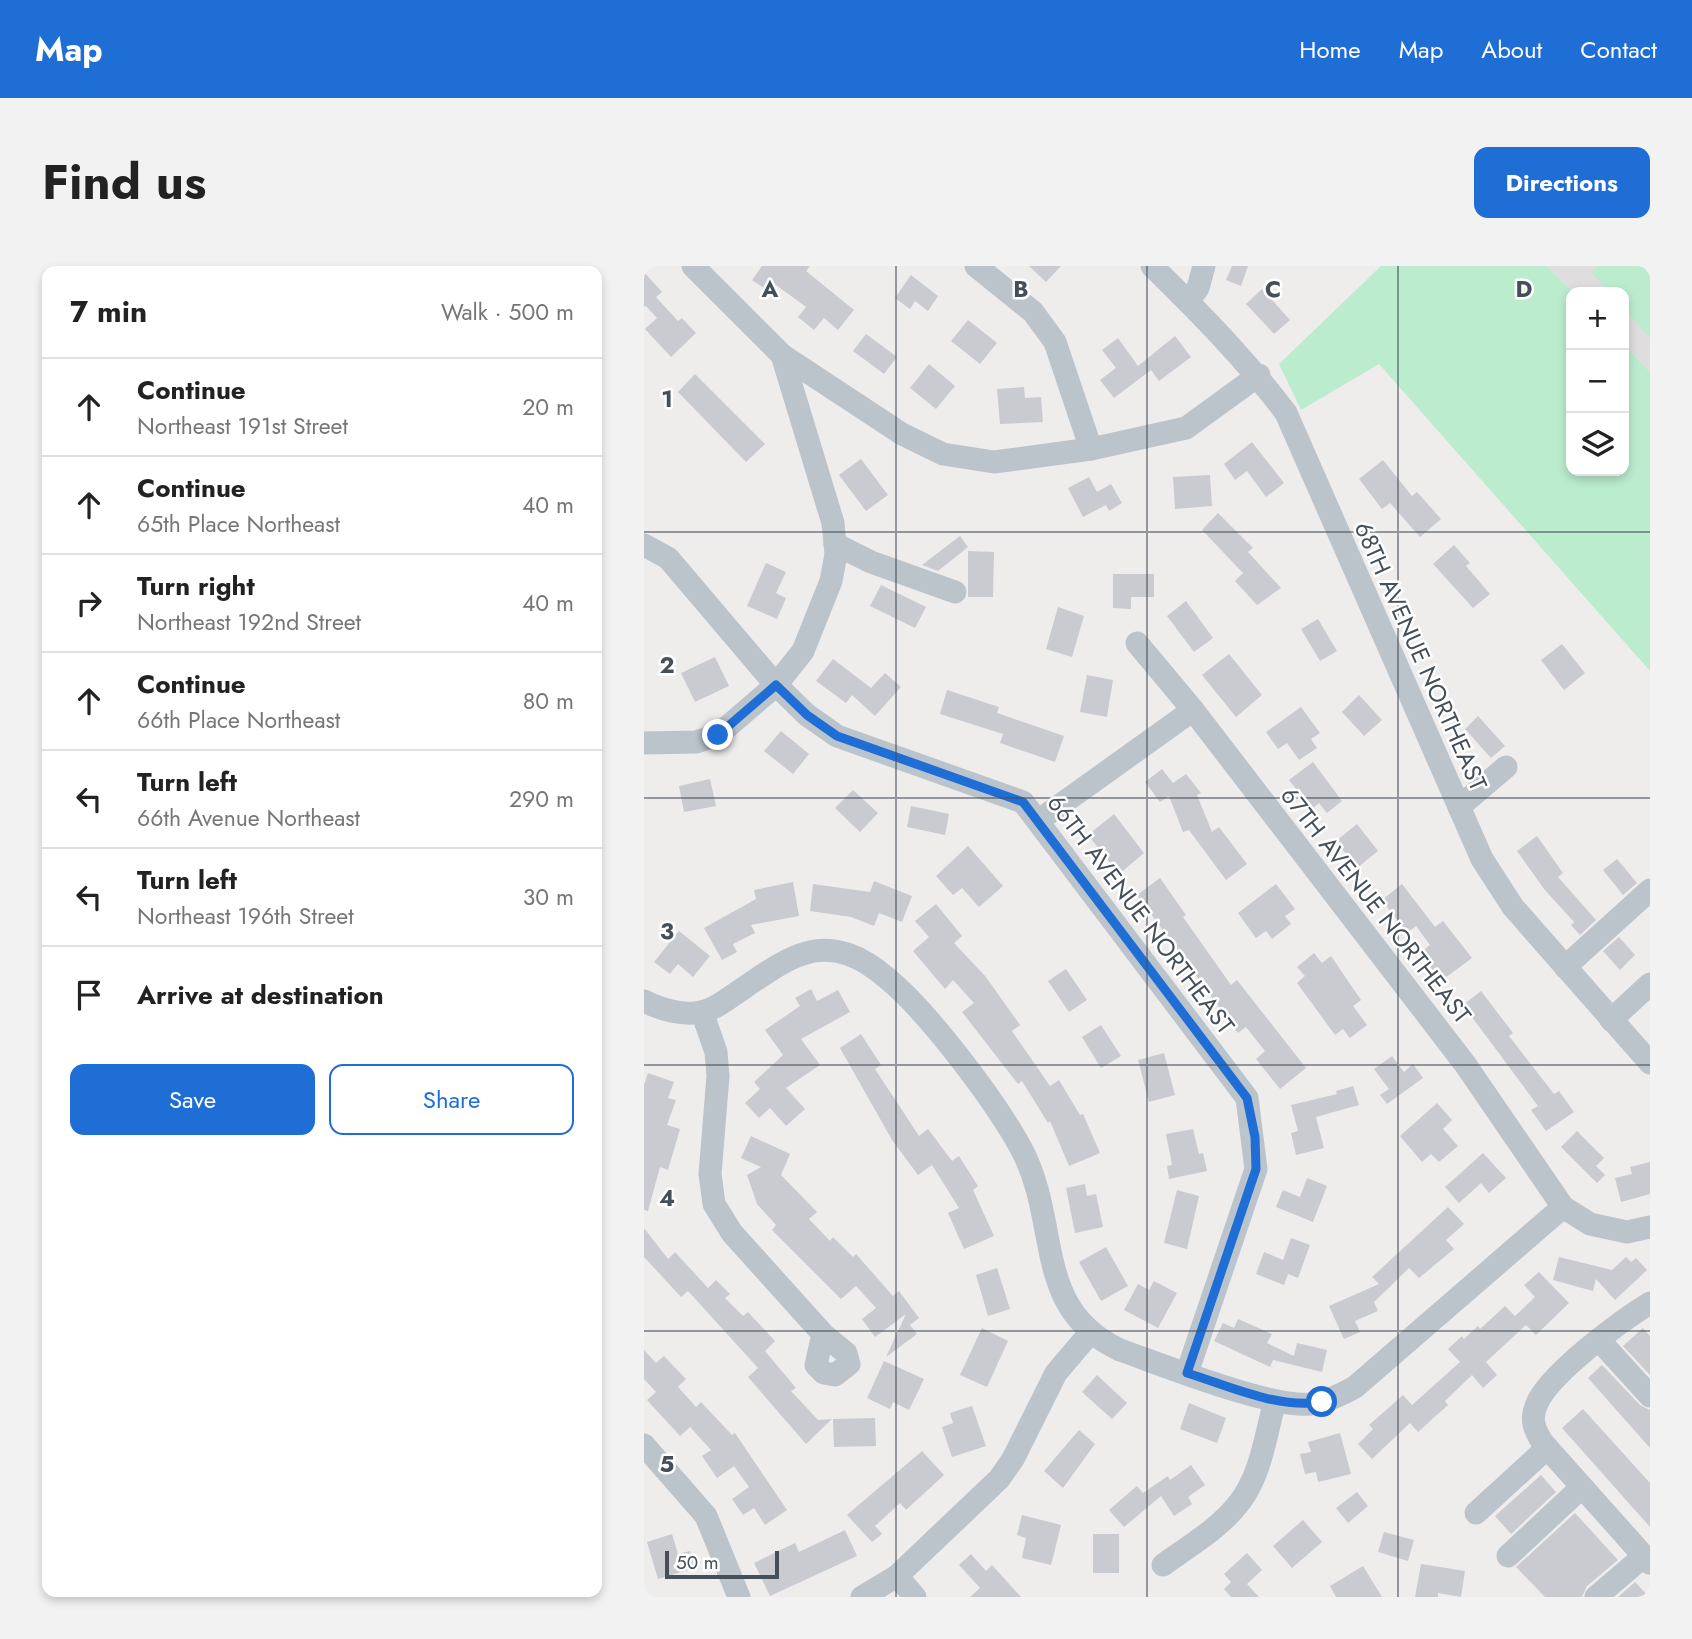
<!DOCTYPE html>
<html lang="en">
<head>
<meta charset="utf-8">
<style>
	:root { --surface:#fff; --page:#f2f2f2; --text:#222; --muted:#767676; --line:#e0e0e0; --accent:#1f6ed6 }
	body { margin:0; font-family:Jost,sans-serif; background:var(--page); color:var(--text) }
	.controls { position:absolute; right:21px; top:21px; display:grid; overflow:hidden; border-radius:14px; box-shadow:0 4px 10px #0003 }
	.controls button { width:63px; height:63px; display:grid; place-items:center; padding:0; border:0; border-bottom:2px solid var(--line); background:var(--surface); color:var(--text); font:35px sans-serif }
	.scale { position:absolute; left:21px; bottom:18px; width:114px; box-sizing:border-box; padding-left:7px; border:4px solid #454f59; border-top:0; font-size:19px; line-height:24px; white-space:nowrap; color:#454f59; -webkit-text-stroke:5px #fff; paint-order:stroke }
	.stop { position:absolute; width:21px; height:21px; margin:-16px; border:5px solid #1f6ed6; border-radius:50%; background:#fff }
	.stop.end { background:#1f6ed6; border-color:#fff; box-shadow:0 2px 7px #0008 }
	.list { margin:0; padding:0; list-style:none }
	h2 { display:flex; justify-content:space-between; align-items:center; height:91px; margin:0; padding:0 28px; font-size:30px }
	h2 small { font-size:23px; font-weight:400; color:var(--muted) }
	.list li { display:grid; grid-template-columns:46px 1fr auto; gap:21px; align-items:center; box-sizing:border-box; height:98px; padding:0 28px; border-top:2px solid var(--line) }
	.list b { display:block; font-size:26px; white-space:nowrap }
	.list p { margin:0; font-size:23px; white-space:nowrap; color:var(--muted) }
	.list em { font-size:23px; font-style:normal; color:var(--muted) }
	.actions { display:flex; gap:14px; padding:21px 28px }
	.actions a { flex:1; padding:16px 0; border:2px solid var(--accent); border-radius:14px; text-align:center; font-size:24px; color:var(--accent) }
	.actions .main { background:var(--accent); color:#fff }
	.icon { flex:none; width:38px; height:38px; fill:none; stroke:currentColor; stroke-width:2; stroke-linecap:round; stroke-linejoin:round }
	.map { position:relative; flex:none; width:1006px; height:1331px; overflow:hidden; border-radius:14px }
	header { display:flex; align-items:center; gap:42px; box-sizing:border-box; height:98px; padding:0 35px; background:var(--accent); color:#fff }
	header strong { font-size:33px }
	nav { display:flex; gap:38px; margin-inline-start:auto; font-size:24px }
	.intro { display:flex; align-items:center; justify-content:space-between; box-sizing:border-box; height:168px; padding:0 42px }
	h1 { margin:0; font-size:49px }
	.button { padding:18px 32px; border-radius:14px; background:var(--accent); color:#fff; font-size:24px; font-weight:700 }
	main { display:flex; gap:42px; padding:0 42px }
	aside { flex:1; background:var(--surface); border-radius:14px; box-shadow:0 4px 10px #0003 }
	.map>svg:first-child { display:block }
</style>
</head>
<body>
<header>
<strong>Map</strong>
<nav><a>Home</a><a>Map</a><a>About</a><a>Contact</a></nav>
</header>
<div class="intro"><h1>Find us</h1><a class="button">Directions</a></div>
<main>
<aside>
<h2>7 min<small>Walk · 500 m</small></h2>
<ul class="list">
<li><svg class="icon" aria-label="ahead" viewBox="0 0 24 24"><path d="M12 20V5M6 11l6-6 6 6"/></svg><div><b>Continue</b><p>Northeast 191st Street</p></div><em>20 m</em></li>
<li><svg class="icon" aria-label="ahead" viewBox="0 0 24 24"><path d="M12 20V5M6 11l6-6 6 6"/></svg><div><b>Continue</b><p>65th Place Northeast</p></div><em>40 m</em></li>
<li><svg class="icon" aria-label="right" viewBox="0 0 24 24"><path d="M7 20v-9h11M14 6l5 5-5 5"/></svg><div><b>Turn right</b><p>Northeast 192nd Street</p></div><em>40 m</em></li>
<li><svg class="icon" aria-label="ahead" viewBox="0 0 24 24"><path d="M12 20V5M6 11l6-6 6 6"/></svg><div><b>Continue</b><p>66th Place Northeast</p></div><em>80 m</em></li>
<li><svg class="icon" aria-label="left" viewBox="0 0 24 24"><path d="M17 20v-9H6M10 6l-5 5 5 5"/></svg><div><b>Turn left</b><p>66th Avenue Northeast</p></div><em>290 m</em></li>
<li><svg class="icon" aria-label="left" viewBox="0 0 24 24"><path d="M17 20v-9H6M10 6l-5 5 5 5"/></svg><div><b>Turn left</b><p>Northeast 196th Street</p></div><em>30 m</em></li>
<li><svg class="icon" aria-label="arrive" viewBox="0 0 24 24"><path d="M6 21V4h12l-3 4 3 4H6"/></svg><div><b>Arrive at destination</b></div></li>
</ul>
<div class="actions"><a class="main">Save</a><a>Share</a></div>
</aside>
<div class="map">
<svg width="1006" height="1331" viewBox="0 0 1006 1331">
	<rect width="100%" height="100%" fill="#efecec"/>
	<!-- education -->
	<polygon fill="#e0ddde" points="903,0 1006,0 1006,106 980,79 980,26 929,26"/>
	<!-- green -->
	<g fill="#bbecce">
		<polygon points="737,0 903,0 929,26 927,205 980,205 980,79 1006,106 1006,405 735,98 657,144 635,98"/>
		<polygon points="954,0 1006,0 1006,72 980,43 980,26 965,26 947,6"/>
	</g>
	<!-- building -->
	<g fill="#c9cbd1">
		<polygon points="118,0 166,0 162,5 210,44 194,64 180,52 170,64 154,51 162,41 128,16 123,24 108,14"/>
		<polygon points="385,0 417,0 402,16"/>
		<polygon points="588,0 604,0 597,20 582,14"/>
		<polygon points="0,6 18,26 12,31 34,55 38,52 52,67 27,91 1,63 13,52 2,40 0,41"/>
		<polygon points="267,9 294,30 284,45 271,35 266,43 251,32"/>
		<polygon points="618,23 646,54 630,68 602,38"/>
		<polygon points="324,54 353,77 336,98 307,75"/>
		<polygon points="222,68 253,91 240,108 209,85"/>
		<polygon points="531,70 547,91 515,115 507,104 470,132 456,114 472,102 458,84 474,72 494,100"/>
		<polygon points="285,98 311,120 292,143 266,122"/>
		<polygon points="51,108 121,178 102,196 34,126"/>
		<polygon points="380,121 381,132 397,131 399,156 356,158 353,123"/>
		<polygon points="608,176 640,217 622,231 603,205 591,214 580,198"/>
		<polygon points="217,193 244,229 222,245 195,209"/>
		<polygon points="739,194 768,230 773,226 797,253 776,271 746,237 738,243 715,213"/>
		<polygon points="566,209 568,240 531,243 529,211"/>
		<polygon points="445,211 453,226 467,218 478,237 465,245 462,239 439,251 424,222"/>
		<polygon points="574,247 609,282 604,286 637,322 613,339 591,315 599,307 558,264"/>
		<polygon points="316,270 324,281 294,305 278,299"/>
		<polygon points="810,279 826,297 822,300 846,328 829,342 789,298"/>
		<polygon points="324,285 350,286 349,331 324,331"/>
		<polygon points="122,297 142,306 132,327 142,332 133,353 103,340"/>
		<polygon points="469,308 510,308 510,331 487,331 487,343 469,342"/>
		<polygon points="237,319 282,341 271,362 226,340"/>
		<polygon points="542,335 569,372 550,386 523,350"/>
		<polygon points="414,341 440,350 428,391 402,383"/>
		<polygon points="674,353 693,385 676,395 657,363"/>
		<polygon points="918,378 941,407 920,424 897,394"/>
		<polygon points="585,388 618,429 592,451 558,409"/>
		<polygon points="71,391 85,420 51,436 37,407"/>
		<polygon points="189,393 227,422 241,407 257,421 231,450 208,429 202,437 172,415"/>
		<polygon points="443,409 469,414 463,451 436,446"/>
		<polygon points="303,424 355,441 353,447 420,470 411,496 356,477 359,468 296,448"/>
		<polygon points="715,429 738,454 720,470 698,446"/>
		<polygon points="657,441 676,467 667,473 673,482 655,494 643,477 634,483 622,466"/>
		<polygon points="834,450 861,480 847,492 821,463"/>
		<polygon points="137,465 165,488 149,508 120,485"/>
		<polygon points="669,496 698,535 683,547 675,537 668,543 645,514"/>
		<polygon points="518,503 529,517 542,508 557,527 553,529 568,566 575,561 603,598 582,614 545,564 539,566 525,530 516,536 501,516"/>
		<polygon points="66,513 72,540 40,546 35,520"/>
		<polygon points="209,524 234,547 216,566 191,542"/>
		<polygon points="267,540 305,548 301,569 263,561"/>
		<polygon points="470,548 500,587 475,608 444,569"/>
		<polygon points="713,558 734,585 713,602 692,575"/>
		<polygon points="893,570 919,607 914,611 952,654 936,669 927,659 930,656 900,623 873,585"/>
		<polygon points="324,580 359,620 335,641 318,622 309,629 292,610"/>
		<polygon points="973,593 993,617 979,629 959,604"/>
		<polygon points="516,612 542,649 539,651 587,719 593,714 662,802 636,823 612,793 621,785 602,761 594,767 493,629"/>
		<polygon points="230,615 268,630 258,656 235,647 230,660 207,651 166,645 169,618 226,626"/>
		<polygon points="149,616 155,650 107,659 111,667 89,678 93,686 78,694 60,662 112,633 110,624"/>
		<polygon points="632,618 651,643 641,650 647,658 628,673 622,665 612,672 594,647"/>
		<polygon points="758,618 791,661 799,655 828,692 797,715 776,687 786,679 772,660 763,667 738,634"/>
		<polygon points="292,638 318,670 310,677 342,711 376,759 368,765 406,820 415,814 436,849 439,848 456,887 425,900 406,855 404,857 378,815 374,818 318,746 330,737 309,714 301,723 269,685 285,671 271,655"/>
		<polygon points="35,665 66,690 49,711 34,698 26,708 10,696"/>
		<polygon points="975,671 991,689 976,704 959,685"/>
		<polygon points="670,687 678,697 687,690 717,734 709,740 723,759 706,772 699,763 691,769 653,717 661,710 653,701"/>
		<polygon points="422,703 443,734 425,746 404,715"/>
		<polygon points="167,723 173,735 194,724 206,746 157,773 176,799 142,822 161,843 142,860 126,842 115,852 101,837 116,823 110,816 139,789 121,764 156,740 151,732"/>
		<polygon points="837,725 869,767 865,770 910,828 915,825 930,846 902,865 887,844 894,840 819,739"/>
		<polygon points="457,759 477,790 457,802 438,771"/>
		<polygon points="217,768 237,799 231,803 275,870 284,863 308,895 315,890 334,920 329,924 350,970 320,983 304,947 315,942 288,899 274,909 248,874 196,782"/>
		<polygon points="520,787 531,829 505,836 494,794"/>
		<polygon points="748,790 760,806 769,798 779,812 743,838 736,829 745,823 730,803"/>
		<polygon points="4,807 30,816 24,832 32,834 23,859 36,863 24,904 16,901 4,945 0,944 0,819"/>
		<polygon points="709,820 715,839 672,851 680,882 652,889 647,867 654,865 647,839 693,828 692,825"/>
		<polygon points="793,837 808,854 799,863 814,880 795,896 787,888 778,896 756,870"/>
		<polygon points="549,863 555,888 559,887 563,905 525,913 523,900 528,899 522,868"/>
		<polygon points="933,865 960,892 952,900 961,909 953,917 917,881"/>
		<polygon points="107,870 146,888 137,909 173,946 165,953 186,975 189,971 209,991 212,988 249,1030 255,1025 275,1052 266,1059 273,1068 242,1091 262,1048 231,1071 218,1053 232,1042 212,1020 197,1033 128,964 132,959 113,938 103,909 117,901 97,892"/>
		<polygon points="839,887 862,912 845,927 837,917 815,937 801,921"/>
		<polygon points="1006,896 1006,928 977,936 971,912 988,908 986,901"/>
		<polygon points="663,912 683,920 669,956 632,941 639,924 656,931"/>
		<polygon points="441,918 443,930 452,928 459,961 431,967 422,922"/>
		<polygon points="533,924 555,930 543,983 520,977"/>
		<polygon points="804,941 820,958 802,974 810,983 775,1012 765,1002 730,1036 734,1045 711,1055 716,1066 700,1073 685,1040 735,1018 728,1011"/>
		<polygon points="0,962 24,993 31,986 64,1022 72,1014 86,1028 81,1032 99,1050 104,1046 131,1075 121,1085 152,1122 147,1125 174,1154 188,1153 162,1178 104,1111 114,1102 44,1025 37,1031 0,991"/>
		<polygon points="647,972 666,979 654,1012 644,1008 640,1019 612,1008 620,986 639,994"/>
		<polygon points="462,981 484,1020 457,1035 435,996"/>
		<polygon points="915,991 968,1004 982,991 987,996 992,992 1003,1004 971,1034 952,1013 949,1025 909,1014"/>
		<polygon points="353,1002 366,1043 344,1050 332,1009"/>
		<polygon points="895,1006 925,1037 892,1069 882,1059 842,1096 853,1109 839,1122 828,1109 801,1135 804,1139 774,1166 766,1157 728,1193 714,1178 729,1163 725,1159 759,1129 768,1139 816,1096 804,1083 818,1070 820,1073 834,1060 836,1063 861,1040 871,1050 891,1031 880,1019"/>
		<polygon points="510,1015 533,1027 514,1062 480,1044 494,1018 505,1024"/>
		<polygon points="594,1053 628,1068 623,1077 650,1090 653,1077 683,1084 678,1106 629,1094 626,1101 570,1075 579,1057 590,1062"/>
		<polygon points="338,1062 364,1075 343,1121 316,1109"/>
		<polygon points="999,1062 1006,1070 1006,1109 979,1080"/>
		<polygon points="0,1084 12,1097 20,1090 42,1113 34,1121 52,1141 57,1136 88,1169 91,1167 143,1244 121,1259 110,1242 99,1249 88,1233 105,1221 90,1200 73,1212 58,1190 67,1184 46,1161 36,1170 3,1134 12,1126 0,1113"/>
		<polygon points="240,1095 280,1113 265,1144 249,1136 246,1143 223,1132"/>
		<polygon points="958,1099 996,1139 1006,1144 1006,1182 944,1112"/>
		<polygon points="453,1109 483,1137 468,1153 438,1126"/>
		<polygon points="545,1137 582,1152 573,1177 536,1163"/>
		<polygon points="328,1140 342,1180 308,1191 298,1161 309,1157 306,1147"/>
		<polygon points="939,1143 1006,1217 1006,1261 918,1162"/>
		<polygon points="231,1152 232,1180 190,1181 189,1153"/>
		<polygon points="435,1164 451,1178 419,1222 400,1205"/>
		<polygon points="696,1167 707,1208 674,1216 672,1206 661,1208 656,1188 667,1186 664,1176"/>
		<polygon points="278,1185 300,1209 262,1244 256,1237 231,1260 238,1268 228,1276 203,1249"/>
		<polygon points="547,1199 561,1219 544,1231 548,1238 530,1250 517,1230 480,1261 465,1244 493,1220 499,1227 524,1210 526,1214"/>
		<polygon points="897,1209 912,1226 867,1268 851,1250"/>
		<polygon points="713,1226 724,1240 704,1257 692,1242"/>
		<polygon points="931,1247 974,1294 943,1320 938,1331 901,1331 872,1301"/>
		<polygon points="378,1249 417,1259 407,1299 378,1292 382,1272 373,1269"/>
		<polygon points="659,1254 678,1276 648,1302 629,1280"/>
		<polygon points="201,1264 213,1290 126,1330 110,1297 151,1277 155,1286"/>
		<polygon points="740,1266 770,1274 764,1295 734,1286"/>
		<polygon points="28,1268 34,1288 46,1285 51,1302 14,1313 3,1276"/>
		<rect x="449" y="1268" width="26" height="39"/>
		<polygon points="603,1287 618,1304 603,1318 615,1331 587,1331 580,1323 587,1316 580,1308"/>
		<polygon points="327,1288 342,1305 348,1299 377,1331 326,1331 336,1322 315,1299"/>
		<polygon points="777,1298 821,1305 817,1331 794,1327 794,1331 771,1331"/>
		<polygon points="719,1300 738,1331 692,1331 686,1320"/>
		<polygon points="991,1316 1005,1331 974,1331"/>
	</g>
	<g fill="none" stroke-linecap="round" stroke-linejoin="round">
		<!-- minor -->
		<g stroke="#bbc4cb" stroke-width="23">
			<polyline points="49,0 138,89 258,168 299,188 350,196 447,183 542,162 615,109"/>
			<polyline points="332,0 389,46 411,76 447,183"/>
			<path d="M 508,0 C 556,47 602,94 642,147 L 838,593 L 869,641 L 1006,797"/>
			<polyline points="544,35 554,22 560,0"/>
			<polyline points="191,278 227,296 311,326"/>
			<polyline points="0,279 24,292 132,419 163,449 193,470 379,536 603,832 612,903 543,1107"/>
			<polyline points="493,377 549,444 821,798 919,941 946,958 983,966 1006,961"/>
			<polyline points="0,477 52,476 74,469 132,419 159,385 187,315 192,288 189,257 138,89"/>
			<polyline points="815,541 862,501"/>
			<polyline points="394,555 549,444"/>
			<polyline points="921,701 1006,624"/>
			<path d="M 0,735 C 15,743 39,750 57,746 C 70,744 83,733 94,726 C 149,688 183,661 244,713 C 285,747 353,837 378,884 C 417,959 388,1043 476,1084 C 519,1099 626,1142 666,1138 C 683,1136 697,1129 711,1121 L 919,941"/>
			<polyline points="58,746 72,786 74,810 66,908 70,938 88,967 179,1068 202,1087 205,1098 191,1109 180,1107 172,1099 179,1068"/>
			<polyline points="967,754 1006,718"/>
			<path d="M 1006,1037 C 978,1054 902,1110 892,1140 C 886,1154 891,1164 898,1176 L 1006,1297"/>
			<polyline points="955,1074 1006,1130"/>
			<polyline points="0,1179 62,1250 95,1331"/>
			<polyline points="832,1247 903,1182"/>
			<polyline points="864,1290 938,1221"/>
			<path d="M 519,1299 C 545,1280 575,1263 595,1237 C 617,1210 622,1167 631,1135"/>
			<polyline points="253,1310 271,1331"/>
			<polyline points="218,1331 253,1310 355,1213 369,1193 412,1107 446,1067"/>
			<polyline points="952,1331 1000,1290"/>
		</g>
	</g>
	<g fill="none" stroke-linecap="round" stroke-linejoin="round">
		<!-- route -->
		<path stroke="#1f6ed6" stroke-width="9" d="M 74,469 L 132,419 L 163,449 L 193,470 L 379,536 L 603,832 L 611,871 L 612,903 L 543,1107 C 585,1120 633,1143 678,1136"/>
	</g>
	<!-- grid -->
	<path fill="none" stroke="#454f59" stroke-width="2" stroke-opacity="0.55" d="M 252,0 L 252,1331M 503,0 L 503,1331M 754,0 L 754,1331M 0,266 L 1006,266M 0,532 L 1006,532M 0,799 L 1006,799M 0,1065 L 1006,1065"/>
	<g text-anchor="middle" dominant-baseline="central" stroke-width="5" stroke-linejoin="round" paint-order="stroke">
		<!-- street labels -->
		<g font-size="24" fill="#454f59" stroke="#fff">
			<text transform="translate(777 390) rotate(66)">68TH AVENUE NORTHEAST</text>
			<text transform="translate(732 639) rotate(52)">67TH AVENUE NORTHEAST</text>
			<text transform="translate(497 648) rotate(53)">66TH AVENUE NORTHEAST</text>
		</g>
	</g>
	<g font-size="23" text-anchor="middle" font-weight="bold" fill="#454f59" stroke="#fff" stroke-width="5" stroke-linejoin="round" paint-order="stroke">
		<text x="126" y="31">A</text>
		<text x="377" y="31">B</text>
		<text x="629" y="31">C</text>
		<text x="880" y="31">D</text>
		<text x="23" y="141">1</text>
		<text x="23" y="407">2</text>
		<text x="23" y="673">3</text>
		<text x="23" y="940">4</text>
		<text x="23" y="1206">5</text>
	</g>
</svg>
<div class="controls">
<button>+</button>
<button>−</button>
<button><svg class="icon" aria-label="layers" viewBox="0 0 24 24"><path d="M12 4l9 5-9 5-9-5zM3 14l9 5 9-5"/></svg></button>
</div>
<div class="scale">50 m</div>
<div class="stop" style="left:678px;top:1136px"></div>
<div class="stop end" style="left:74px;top:469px"></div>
</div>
</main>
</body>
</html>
